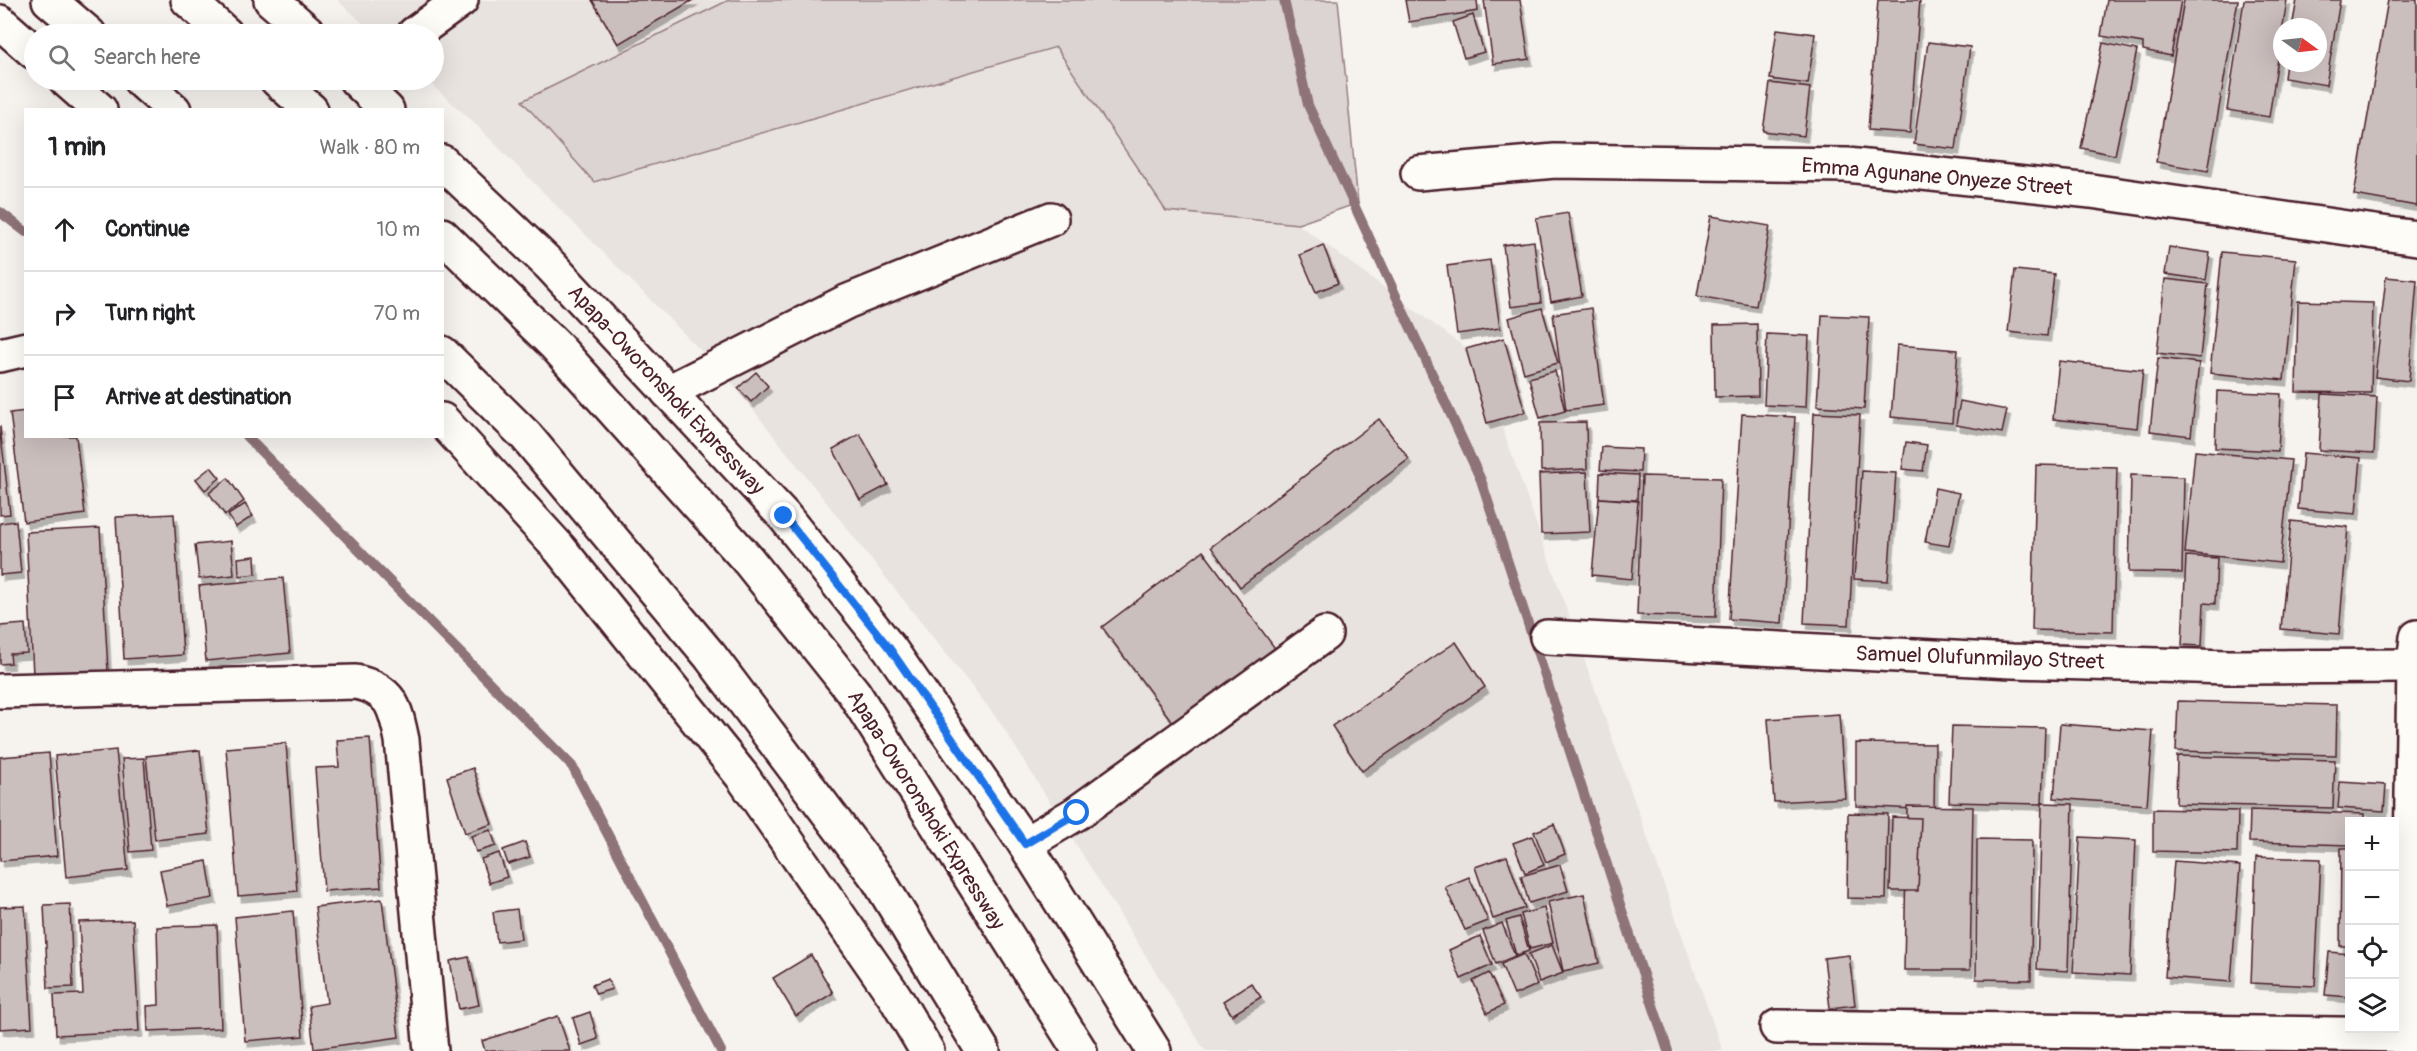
<!DOCTYPE html>
<html lang="en">
<head>
<meta charset="utf-8">
<style>
	:root { --surface:#fff; --page:#f6f6f6; --text:#202124; --muted:#757577; --line:#e0e0e0 }
	body { margin:0; font-family:Pangolin,sans-serif; background:var(--page); color:var(--text) }
	.controls { position:absolute; right:18px; bottom:18px; display:grid; overflow:hidden; border-radius:0px; box-shadow:0 6px 24px #0002 }
	.controls button { width:54px; height:54px; display:grid; place-items:center; padding:0; border:0; border-bottom:2px solid var(--line); background:var(--surface); color:var(--text); font:30px sans-serif }
	.compass { position:absolute; left:2273px; top:18px; width:54px; height:54px; border-radius:50%; background:var(--surface); box-shadow:0 6px 24px #0002; rotate:105deg }
	.stop { position:absolute; width:18px; height:18px; margin:-14px; border:4px solid #1a73e8; border-radius:50%; background:#fff }
	.stop.end { background:#1a73e8; border-color:#fff; box-shadow:0 2px 6px #0008 }
	.list { margin:0; padding:0; list-style:none }
	h2 { display:flex; justify-content:space-between; align-items:center; height:78px; margin:0; padding:0 24px; font-size:26px }
	h2 small { font-size:20px; font-weight:400; color:var(--muted) }
	.list li { display:grid; grid-template-columns:39px 1fr auto; gap:18px; align-items:center; box-sizing:border-box; height:84px; padding:0 24px; border-top:2px solid var(--line) }
	.list b { display:block; font-size:22px; white-space:nowrap }
	.list em { font-size:20px; font-style:normal; color:var(--muted) }
	.icon { flex:none; width:33px; height:33px; fill:none; stroke:currentColor; stroke-width:2; stroke-linecap:round; stroke-linejoin:round }
	.map { position:relative; flex:none; width:2417px; height:1051px; overflow:hidden }
	.search { position:absolute; background:var(--surface); box-shadow:0 6px 24px #0002; left:24px; top:24px; width:420px; height:66px; display:flex; align-items:center; gap:15px; box-sizing:border-box; padding:0 21px; border-radius:33px; color:var(--muted); font-size:22px }
	.panel { position:absolute; background:var(--surface); box-shadow:0 6px 24px #0002; left:24px; top:108px; width:420px; height:330px; border-radius:0px }
	.map>svg:first-child { display:block }
</style>
</head>
<body>
<div class="map">
<svg width="2417" height="1051" viewBox="0 0 2417 1051">
	<defs>
		<filter id="shadow"><feDropShadow dx="3.5" dy="6" stdDeviation="0" flood-color="#0004"/></filter>
	</defs>
	<rect width="100%" height="100%" fill="#f6f3ef"/>
	<filter id="ink" filterUnits="userSpaceOnUse"><feTurbulence type="fractalNoise" baseFrequency=".0167" numOctaves="2"/><feDisplacementMap in="SourceGraphic" scale="12" xChannelSelector="R" yChannelSelector="G"/><feConvolveMatrix kernelMatrix="1 2 1 2 8 2 1 2 1" color-interpolation-filters="sRGB"/></filter>
	<g filter="url(#ink)">
		<!-- built -->
		<polygon fill="#e9e3e0" points="337,0 729,0 522,101 594,182 1056,47 1166,211 1298,224 1477,356 1723,1051 1205,1051 999,721 728,378 470,119 426,80 434,80 434,34 375,34"/>
		<!-- green -->
		<polygon fill="#dcd4d2" stroke="#937a7e" stroke-width="1.5" points="729,0 1338,0 1358,203 1298,224 1166,211 1056,47 594,182 522,101"/>
		<g fill="none" stroke-linecap="round" stroke-linejoin="round">
			<!-- stream -->
			<g stroke="#8e7378" stroke-width="10">
				<polyline points="1284,0 1308,105 1481,480 1668,1051"/>
				<polyline points="0,212 26,232"/>
				<polyline points="246,436 572,766 721,1051"/>
			</g>
		</g>
		<!-- building -->
		<g fill="#cbbfbe" stroke="#4a1f2b" stroke-width="1.5" filter="url(#shadow)">
			<polygon points="592,0 693,0 618,44"/>
			<polygon points="1405,0 1477,0 1478,11 1409,22"/>
			<polygon points="1484,0 1520,0 1529,59 1493,64"/>
			<polygon points="1878,0 1920,0 1910,133 1868,130"/>
			<polygon points="2107,0 2181,0 2171,56 2143,50 2143,43 2101,36"/>
			<polygon points="2184,0 2238,0 2208,171 2156,162"/>
			<polygon points="2244,0 2287,0 2269,117 2227,110"/>
			<polygon points="2297,0 2340,0 2326,85 2284,78 2286,63 2318,63 2318,27 2292,27"/>
			<polygon points="2388,0 2417,0 2417,206 2354,195"/>
			<polygon points="1473,15 1484,52 1464,58 1453,22"/>
			<polygon points="1777,29 1815,34 1808,84 1770,79"/>
			<polygon points="1928,42 1970,47 1956,149 1914,144"/>
			<polygon points="2103,43 2137,50 2115,155 2081,148"/>
			<polygon points="1770,83 1810,88 1804,136 1763,131"/>
			<polygon points="1568,213 1582,296 1551,302 1536,218"/>
			<polygon points="1711,216 1770,226 1756,306 1697,296"/>
			<polygon points="1534,241 1541,303 1511,307 1503,245"/>
			<polygon points="1323,245 1338,283 1316,292 1300,255"/>
			<polygon points="2169,247 2210,253 2206,280 2165,274"/>
			<polygon points="2222,252 2296,259 2284,380 2210,373"/>
			<polygon points="1490,260 1500,328 1457,334 1447,266"/>
			<polygon points="2015,270 2054,274 2047,336 2008,332"/>
			<polygon points="2386,277 2417,280 2409,381 2375,377"/>
			<polygon points="2165,279 2208,284 2200,358 2157,353"/>
			<polygon points="2298,301 2373,303 2371,393 2296,392"/>
			<polygon points="1542,308 1558,363 1524,373 1509,318"/>
			<polygon points="1591,308 1604,405 1566,410 1553,314"/>
			<polygon points="1822,315 1869,317 1864,409 1817,406"/>
			<polygon points="1757,324 1758,396 1715,397 1714,325"/>
			<polygon points="1767,334 1809,336 1806,407 1764,405"/>
			<polygon points="1504,338 1525,412 1487,423 1466,349"/>
			<polygon points="1897,345 1958,350 1952,423 1891,417"/>
			<polygon points="2158,358 2199,363 2191,436 2150,431"/>
			<polygon points="2059,361 2143,370 2137,428 2053,419"/>
			<polygon points="1555,371 1565,411 1540,418 1529,378"/>
			<polygon points="756,372 768,386 751,402 738,388"/>
			<polygon points="2217,391 2281,394 2278,451 2215,448"/>
			<polygon points="2322,394 2377,397 2374,453 2319,450"/>
			<polygon points="1960,401 2007,410 2002,433 1956,425"/>
			<polygon points="26,411 26,436 76,436 85,514 24,522 10,413"/>
			<polygon points="1814,413 1860,415 1849,625 1804,623"/>
			<polygon points="1742,414 1795,417 1782,623 1729,619"/>
			<polygon points="1379,419 1409,459 1240,587 1211,547"/>
			<polygon points="1586,422 1587,469 1541,471 1540,423"/>
			<polygon points="0,426 10,514 0,515"/>
			<polygon points="860,434 888,485 860,500 833,449"/>
			<polygon points="1906,442 1927,445 1923,471 1902,469"/>
			<polygon points="1602,447 1641,449 1640,472 1600,470"/>
			<polygon points="2195,451 2291,460 2280,563 2185,553"/>
			<polygon points="2303,453 2361,458 2356,514 2298,509"/>
			<polygon points="2036,465 2117,467 2113,632 2032,630"/>
			<polygon points="211,467 220,478 205,490 196,479"/>
			<polygon points="1862,471 1896,473 1888,581 1854,579"/>
			<polygon points="1587,472 1590,532 1541,534 1539,474"/>
			<polygon points="1600,473 1638,475 1637,500 1599,498"/>
			<polygon points="2131,475 2184,477 2182,573 2129,572"/>
			<polygon points="1642,476 1721,478 1716,617 1637,615"/>
			<polygon points="228,478 244,501 225,515 209,493"/>
			<polygon points="1935,488 1959,493 1949,546 1925,542"/>
			<polygon points="1599,498 1638,501 1632,579 1592,575"/>
			<polygon points="245,504 253,516 236,527 228,515"/>
			<polygon points="174,514 183,655 124,659 116,517"/>
			<polygon points="16,521 21,573 0,575 0,523"/>
			<polygon points="2291,521 2348,527 2339,634 2281,629"/>
			<polygon points="100,528 108,671 33,675 26,532"/>
			<polygon points="231,541 234,575 199,579 195,545"/>
			<polygon points="1203,551 1277,651 1176,727 1102,627"/>
			<polygon points="255,556 256,574 239,576 238,558"/>
			<polygon points="2186,556 2217,558 2215,604 2204,603 2202,646 2182,645"/>
			<polygon points="283,578 290,653 206,661 199,586"/>
			<polygon points="25,624 27,653 10,654 11,663 0,664 0,626"/>
			<polygon points="1456,642 1485,687 1362,771 1332,726"/>
			<polygon points="2178,701 2337,705 2336,755 2176,751"/>
			<polygon points="1839,714 1845,798 1774,802 1768,719"/>
			<polygon points="2060,724 2153,731 2147,805 2054,798"/>
			<polygon points="1952,726 2045,728 2042,804 1949,802"/>
			<polygon points="370,738 381,887 324,891 315,768 339,767 337,740"/>
			<polygon points="286,743 297,891 238,896 226,748"/>
			<polygon points="1856,743 1935,744 1934,810 1856,806"/>
			<polygon points="116,750 128,870 66,877 55,756"/>
			<polygon points="200,750 209,834 155,840 146,756"/>
			<polygon points="49,753 57,856 0,861 0,757"/>
			<polygon points="2177,756 2335,760 2333,808 2176,804"/>
			<polygon points="144,758 151,850 130,852 122,759"/>
			<polygon points="473,768 492,824 465,833 447,777"/>
			<polygon points="2340,782 2386,785 2384,811 2338,808"/>
			<polygon points="2042,803 2073,804 2068,971 2037,969"/>
			<polygon points="1907,806 1973,807 1970,970 1904,970"/>
			<polygon points="2153,809 2238,811 2237,853 2153,851"/>
			<polygon points="2250,810 2364,814 2364,822 2350,822 2350,845 2249,842"/>
			<polygon points="1848,813 1888,814 1886,899 1847,898"/>
			<polygon points="1892,817 1921,818 1918,891 1890,891"/>
			<polygon points="1554,824 1565,854 1546,862 1534,832"/>
			<polygon points="491,830 496,846 476,852 471,836"/>
			<polygon points="1532,836 1544,865 1525,873 1513,843"/>
			<polygon points="2080,837 2136,840 2130,975 2073,972"/>
			<polygon points="1977,839 2032,840 2031,980 1976,979"/>
			<polygon points="525,842 530,857 508,864 503,850"/>
			<polygon points="2341,848 2350,848 2350,946 2340,946"/>
			<polygon points="499,853 507,877 489,883 481,859"/>
			<polygon points="1507,856 1525,908 1493,919 1475,867"/>
			<polygon points="2256,857 2321,859 2315,986 2251,983"/>
			<polygon points="207,861 213,898 167,906 160,870"/>
			<polygon points="2174,861 2240,866 2231,982 2165,977"/>
			<polygon points="1560,865 1568,891 1529,903 1521,876"/>
			<polygon points="1469,877 1488,921 1465,930 1445,887"/>
			<polygon points="1584,894 1599,963 1563,971 1548,902"/>
			<polygon points="382,899 399,1037 314,1049 309,1006 327,1003 315,907"/>
			<polygon points="70,904 73,987 48,988 44,905"/>
			<polygon points="25,906 32,1027 0,1029 0,907"/>
			<polygon points="1544,908 1553,943 1530,949 1521,914"/>
			<polygon points="517,909 521,939 497,942 493,912"/>
			<polygon points="293,911 303,1036 245,1041 235,917"/>
			<polygon points="1519,917 1529,951 1516,955 1506,921"/>
			<polygon points="133,920 139,1031 56,1035 54,995 83,994 79,922"/>
			<polygon points="1502,923 1515,956 1496,964 1483,931"/>
			<polygon points="217,925 221,1028 148,1031 147,1006 159,1005 157,927"/>
			<polygon points="1480,936 1492,965 1461,979 1449,950"/>
			<polygon points="1552,945 1563,973 1539,982 1529,954"/>
			<polygon points="2329,952 2350,954 2350,997 2325,995"/>
			<polygon points="1524,954 1537,985 1514,995 1501,964"/>
			<polygon points="811,955 833,993 796,1016 773,978"/>
			<polygon points="1849,955 1855,1005 1830,1008 1824,958"/>
			<polygon points="469,957 479,1005 459,1009 450,961"/>
			<polygon points="1489,973 1504,1005 1487,1013 1473,981"/>
			<polygon points="608,979 612,989 596,994 592,985"/>
			<polygon points="1251,983 1261,997 1232,1015 1223,1001"/>
			<polygon points="590,1012 598,1039 581,1045 573,1018"/>
			<polygon points="558,1016 570,1051 485,1051 482,1041"/>
		</g>
		<g fill="none" stroke-linecap="round" stroke-linejoin="round">
			<!-- minor casing -->
			<g stroke="#4a1f2b" stroke-width="38">
				<g id="minor">
					<polyline points="414,34 461,0"/>
					<polyline points="1418,173 1555,161 1847,165 2091,191 2417,238"/>
					<polyline points="0,355 26,349"/>
					<polyline points="668,392 846,302 1051,219"/>
					<polyline points="1547,637 2012,661 2229,667 2414,666"/>
					<path d="M 0,691 L 356,682 C 392,690 395,707 402,740 L 431,1051"/>
					<polyline points="1025,844 1077,813 1325,634"/>
					<polyline points="1777,1027 2417,1035"/>
					<polyline points="2408,1051 2414,666 2417,637"/>
				</g>
			</g>
			<!-- major casing -->
			<g stroke="#4a1f2b" stroke-width="38">
				<g id="major">
					<polyline points="271,0 310,34"/>
					<polyline points="0,22 34,52"/>
					<polyline points="66,80 100,110"/>
					<polyline points="356,80 387,110"/>
					<polyline points="442,162 550,265 784,516 890,649 1025,844 1154,1051"/>
					<polyline points="442,420 559,548 742,776 895,997 927,1051"/>
				</g>
			</g>
			<!-- highway casing -->
			<g stroke="#4a1f2b" stroke-width="38">
				<g id="highway">
					<polyline points="49,0 89,34"/>
					<polyline points="188,0 226,34"/>
					<polyline points="140,80 174,110"/>
					<polyline points="277,80 311,110"/>
					<polyline points="442,235 555,345 748,560 854,693 1080,1051"/>
					<polyline points="442,353 526,436 710,656 878,879 983,1051"/>
				</g>
			</g>
			<!-- minor -->
			<use href="#minor" stroke="#fdfcf7" stroke-width="33"/>
			<!-- major -->
			<use href="#major" stroke="#fdfcf7" stroke-width="33"/>
			<!-- highway -->
			<use href="#highway" stroke="#fdfcf7" stroke-width="33"/>
		</g>
	</g>
	<g fill="none" stroke-linecap="round" stroke-linejoin="round" filter="url(#ink)">
		<!-- route -->
		<polyline stroke="#1a73e8" stroke-width="8" points="784,516 890,649 1025,844 1077,813"/>
	</g>
	<g text-anchor="middle" dominant-baseline="central" stroke-width="6" stroke-linejoin="round" paint-order="stroke">
		<!-- street labels -->
		<g font-size="21" fill="#4a1f2b" stroke="#fdfcf7">
			<text transform="translate(1937 177) rotate(5)">Emma Agunane Onyeze Street</text>
			<text transform="translate(666 390) rotate(47)">Apapa-Oworonshoki Expressway</text>
			<text transform="translate(1980 658) rotate(2)">Samuel Olufunmilayo Street</text>
			<text transform="translate(926 810) rotate(58)">Apapa-Oworonshoki Expressway</text>
		</g>
	</g>
</svg>
<div class="controls">
<button>+</button>
<button>−</button>
<button><svg class="icon" aria-label="locate" viewBox="0 0 24 24"><circle cx="12" cy="12" r="6"/><path d="M12 2v4M12 18v4M2 12h4M18 12h4"/></svg></button>
<button><svg class="icon" aria-label="layers" viewBox="0 0 24 24"><path d="M12 4l9 5-9 5-9-5zM3 14l9 5 9-5"/></svg></button>
</div>
<svg class="compass" viewBox="-18 -18 36 36"><path d="M0-13l5 13h-10z" fill="#e53935"/><path d="M0 13l5-13h-10z" fill="#757577"/></svg>
<div class="stop" style="left:1077px;top:813px"></div>
<div class="stop end" style="left:784px;top:516px"></div>
<div class="search"><svg class="icon" aria-label="search" viewBox="0 0 24 24"><circle cx="10" cy="10" r="6"/><path d="M15 15l6 6"/></svg>Search here</div>
<section class="panel">
<h2>1 min<small>Walk · 80 m</small></h2>
<ul class="list">
<li><svg class="icon" aria-label="ahead" viewBox="0 0 24 24"><path d="M12 20V5M6 11l6-6 6 6"/></svg><div><b>Continue</b></div><em>10 m</em></li>
<li><svg class="icon" aria-label="right" viewBox="0 0 24 24"><path d="M7 20v-9h11M14 6l5 5-5 5"/></svg><div><b>Turn right</b></div><em>70 m</em></li>
<li><svg class="icon" aria-label="arrive" viewBox="0 0 24 24"><path d="M6 21V4h12l-3 4 3 4H6"/></svg><div><b>Arrive at destination</b></div></li>
</ul>
</section>
</div>
</body>
</html>
